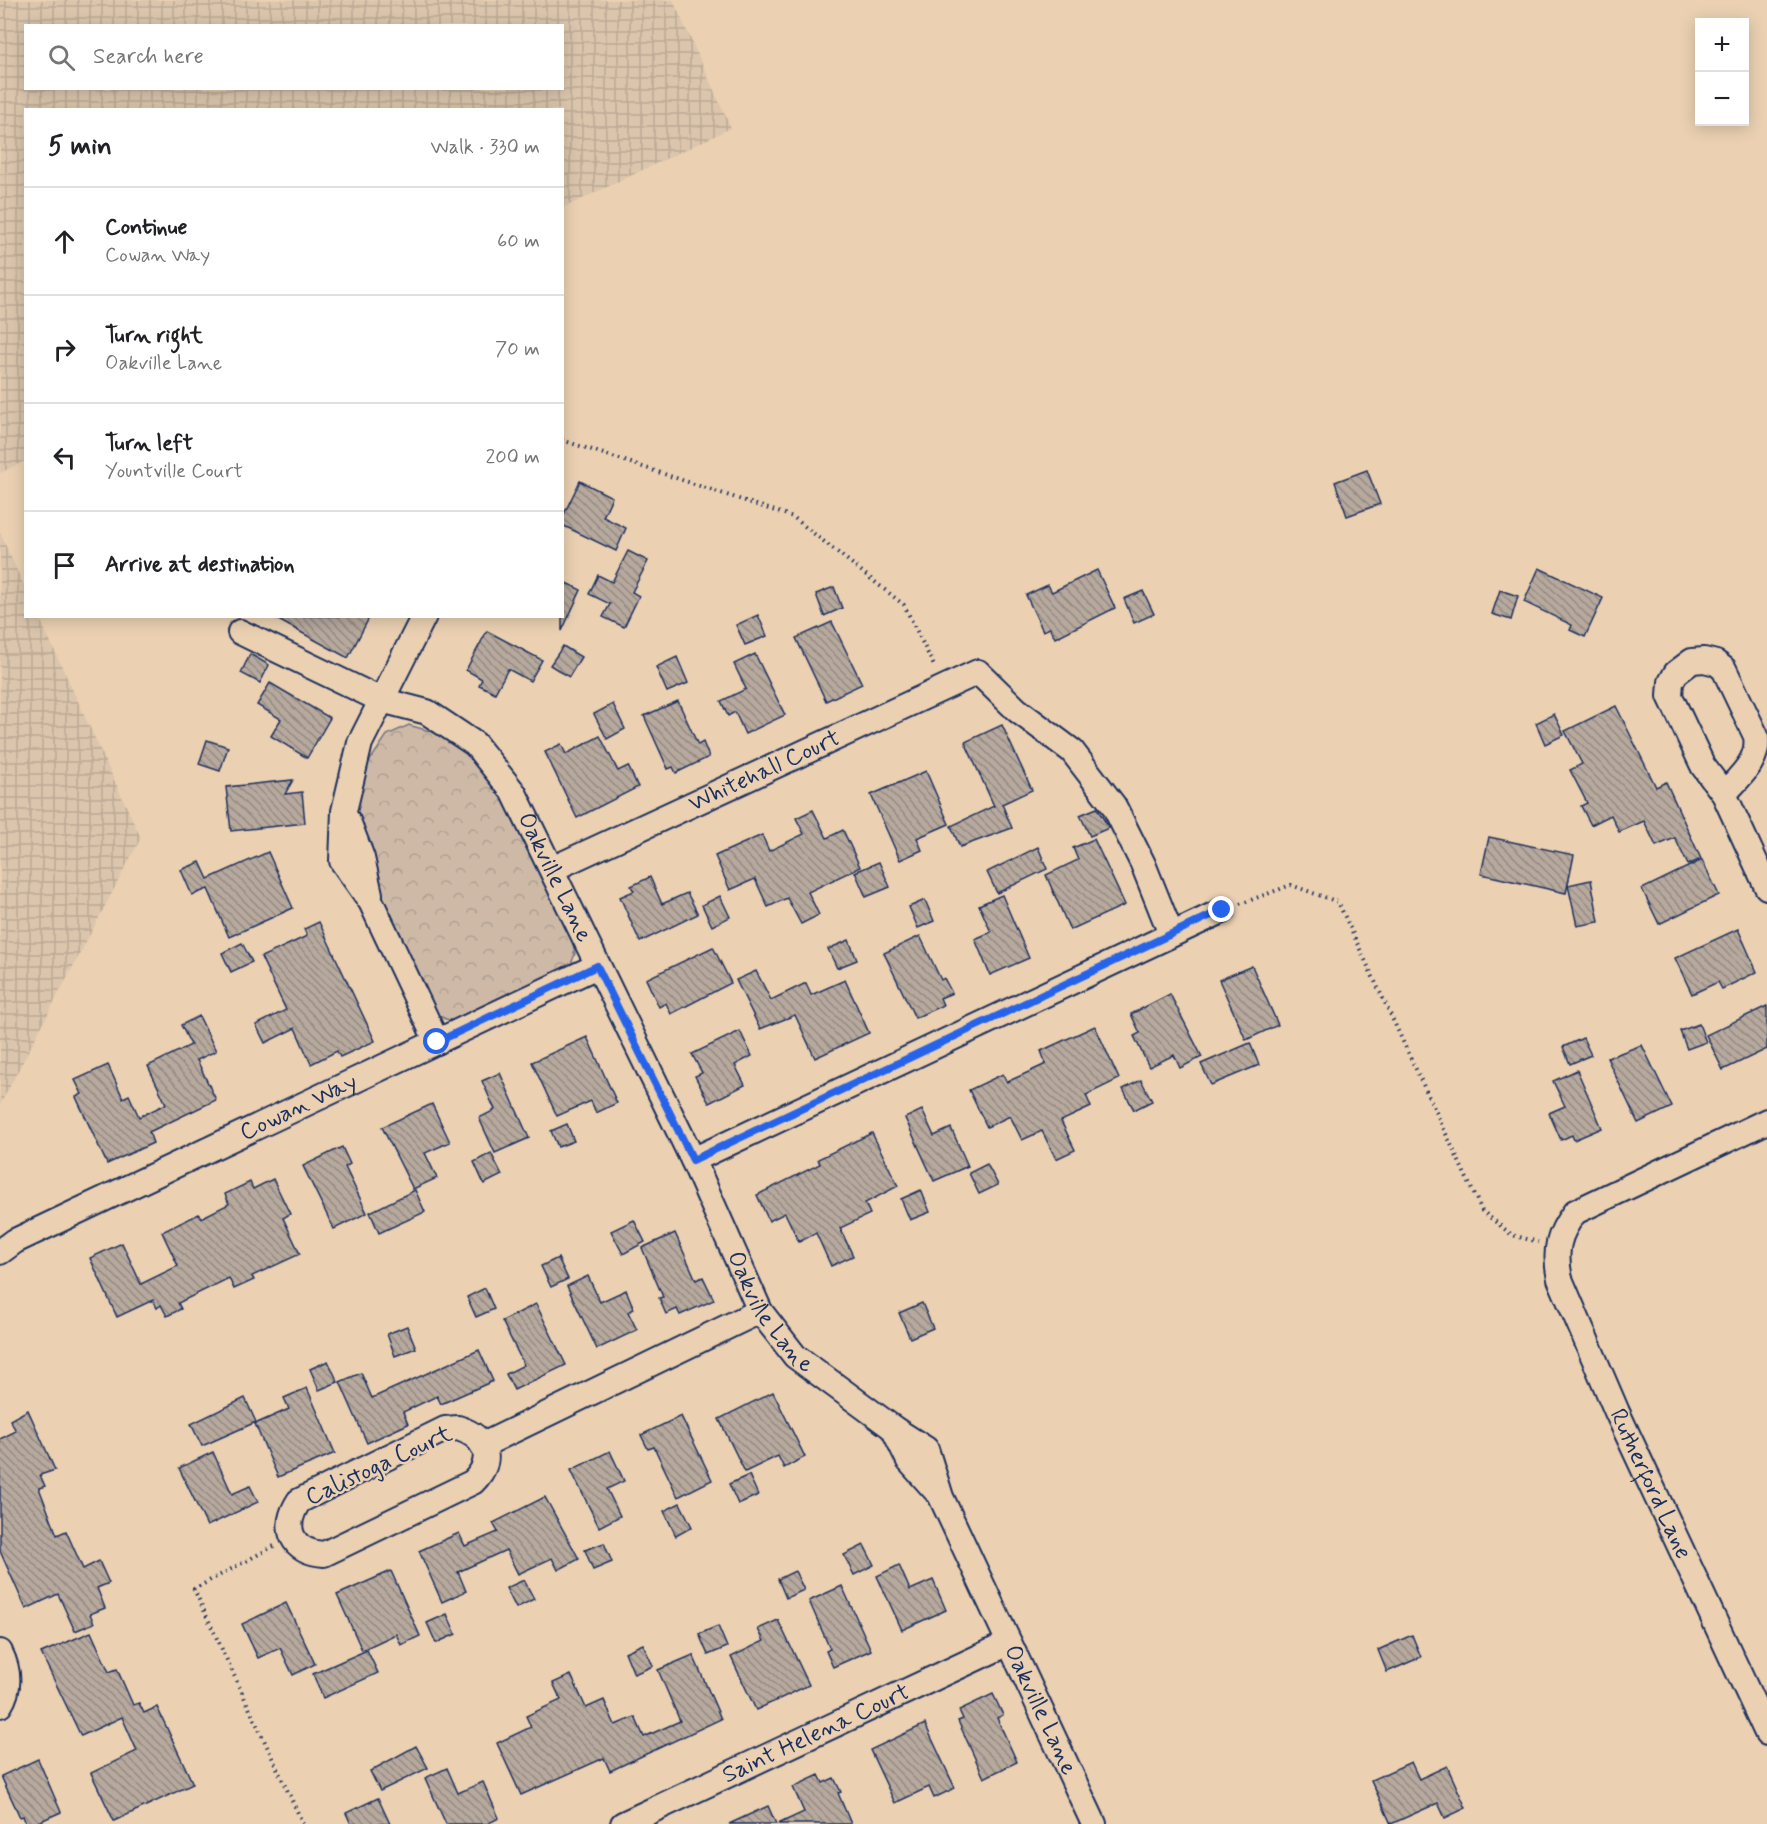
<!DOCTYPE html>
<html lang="en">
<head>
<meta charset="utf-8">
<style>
	:root { --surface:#fff; --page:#f6f6f6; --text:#202124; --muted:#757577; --line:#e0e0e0 }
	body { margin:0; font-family:Mynerve,sans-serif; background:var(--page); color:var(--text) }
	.controls { position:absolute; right:18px; top:18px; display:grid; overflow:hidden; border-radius:0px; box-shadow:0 3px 15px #0003 }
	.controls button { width:54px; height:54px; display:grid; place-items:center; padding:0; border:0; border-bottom:2px solid var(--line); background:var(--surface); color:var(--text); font:30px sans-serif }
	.stop { position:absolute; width:18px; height:18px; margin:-14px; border:4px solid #2563eb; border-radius:50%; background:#fff }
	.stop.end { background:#2563eb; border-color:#fff; box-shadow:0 2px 6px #0008 }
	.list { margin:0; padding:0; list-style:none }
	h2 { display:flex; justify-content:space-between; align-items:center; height:78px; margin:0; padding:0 24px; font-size:26px }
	h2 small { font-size:20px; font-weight:400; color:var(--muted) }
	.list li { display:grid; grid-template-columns:39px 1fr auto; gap:18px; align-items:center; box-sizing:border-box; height:108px; padding:0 24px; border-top:2px solid var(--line) }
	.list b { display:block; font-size:22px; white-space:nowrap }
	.list p { margin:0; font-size:20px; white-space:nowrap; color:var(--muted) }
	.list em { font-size:20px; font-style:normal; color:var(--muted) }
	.icon { flex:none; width:33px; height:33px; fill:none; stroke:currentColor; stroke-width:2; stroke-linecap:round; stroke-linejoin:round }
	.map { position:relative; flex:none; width:1767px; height:1824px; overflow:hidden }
	.search { position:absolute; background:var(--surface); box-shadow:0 3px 15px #0003; left:24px; top:24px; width:540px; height:66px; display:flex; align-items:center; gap:15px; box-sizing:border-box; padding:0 21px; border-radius:0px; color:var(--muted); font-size:22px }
	.panel { position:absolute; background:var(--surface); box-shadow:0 3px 15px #0003; left:24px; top:108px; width:540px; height:510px; border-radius:0px }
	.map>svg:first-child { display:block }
</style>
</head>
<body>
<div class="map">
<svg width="1767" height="1824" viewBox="0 0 1767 1824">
	<defs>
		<pattern id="industrial-grid" width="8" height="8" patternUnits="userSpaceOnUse" patternTransform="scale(1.5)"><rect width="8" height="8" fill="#dbc5ac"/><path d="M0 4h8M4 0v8" fill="none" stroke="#bbaa96"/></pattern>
		<pattern id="park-crowns" width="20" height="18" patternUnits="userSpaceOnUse" patternTransform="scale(1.5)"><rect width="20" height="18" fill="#cdb9a6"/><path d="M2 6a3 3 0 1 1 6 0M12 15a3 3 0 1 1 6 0" fill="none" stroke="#af9f91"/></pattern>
		<pattern id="building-back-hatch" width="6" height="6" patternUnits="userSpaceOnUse" patternTransform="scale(1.5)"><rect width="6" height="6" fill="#b7a99d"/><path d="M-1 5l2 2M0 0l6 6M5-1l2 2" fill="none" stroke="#948a83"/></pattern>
	</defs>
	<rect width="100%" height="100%" fill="#ebd1b2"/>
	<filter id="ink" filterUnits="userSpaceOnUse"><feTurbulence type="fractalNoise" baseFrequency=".0167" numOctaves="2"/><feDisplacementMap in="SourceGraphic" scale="12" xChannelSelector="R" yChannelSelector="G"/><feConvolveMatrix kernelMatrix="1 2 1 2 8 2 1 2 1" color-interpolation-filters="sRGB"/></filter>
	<g filter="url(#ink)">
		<!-- industrial -->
		<g fill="url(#industrial-grid)" fill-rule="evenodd">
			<path d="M 0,0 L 673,0 L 731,128 L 563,208 L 562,110 L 26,110 L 25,461 L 0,473 ZM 26,26 L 562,26 L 562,88 L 26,88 Z"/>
			<polygon points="0,533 25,588 26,616 39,617 141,838 0,1105"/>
		</g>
		<!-- park -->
		<path fill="url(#park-crowns)" stroke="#747482" stroke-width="1.5" d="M 409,725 C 421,729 437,732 448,739 C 513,779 542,872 572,939 L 575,954 L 567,974 L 466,1022 L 445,1019 L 431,1012 L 378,897 L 355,817 L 367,765 L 387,735 Z"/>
		<!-- building -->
		<g fill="url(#building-back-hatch)" stroke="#1b2f5e" stroke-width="1.5">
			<polygon points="1367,470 1380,504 1347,516 1335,482"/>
			<polygon points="580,481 612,497 603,517 626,528 616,551 562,525 562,518"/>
			<polygon points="628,551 648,561 632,592 639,596 624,627 603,617 610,604 589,594 598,575 612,582"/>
			<polygon points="1539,568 1603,598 1585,637 1570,630 1572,625 1524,602"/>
			<polygon points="1097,570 1115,608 1055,638 1050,628 1043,631 1026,595 1048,585 1052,592"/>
			<polygon points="562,581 581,590 562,631"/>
			<polygon points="834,587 842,608 824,616 816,594"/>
			<polygon points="1500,590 1518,596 1511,620 1492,614"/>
			<polygon points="1143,591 1154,614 1134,623 1124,599"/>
			<polygon points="758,615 767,636 745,645 736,625"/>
			<polygon points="271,616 370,616 348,658"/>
			<polygon points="832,622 862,684 826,701 796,638"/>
			<polygon points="487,631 542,660 530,681 508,669 495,693 479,685 482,679 466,670"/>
			<polygon points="563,646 581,657 569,677 550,665"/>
			<polygon points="250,654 269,665 260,683 241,673"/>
			<polygon points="755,654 785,715 745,734 735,712 728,716 721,701 746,689 734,664"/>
			<polygon points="677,657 688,683 667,692 656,667"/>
			<polygon points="270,683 330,718 307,758 271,736 281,719 257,705"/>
			<polygon points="678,701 698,745 703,742 709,757 676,773 673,767 668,769 644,716"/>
			<polygon points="613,704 625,729 607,739 594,714"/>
			<polygon points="1616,706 1656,787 1666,782 1701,859 1688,865 1675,838 1656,846 1644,821 1619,832 1611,815 1591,825 1581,806 1587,803 1570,770 1582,764 1565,731"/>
			<polygon points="1554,714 1564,735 1545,744 1536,723"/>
			<polygon points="1002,725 1032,790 1002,804 1012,828 960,847 951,826 994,806 965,742"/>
			<polygon points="600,736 618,771 628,766 638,787 577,818 545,752 561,744 566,754"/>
			<polygon points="207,740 228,747 220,771 199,764"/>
			<polygon points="926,771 949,824 917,838 922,850 900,860 871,795"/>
			<polygon points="293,780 285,794 302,792 305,823 231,831 226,787"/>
			<polygon points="1097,808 1109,828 1090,836 1080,815"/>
			<polygon points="813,810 827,838 843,830 860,867 808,892 819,915 801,924 787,898 768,907 755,879 730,890 715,856 762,835 769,851 804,834 796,818"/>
			<polygon points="1489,837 1574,855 1566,893 1481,874"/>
			<polygon points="1094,839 1125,905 1070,930 1046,875 1078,860 1073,848"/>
			<polygon points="1038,847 1047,869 997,893 987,872"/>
			<polygon points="268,852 293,908 229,937 208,889 192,895 181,870 200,862 208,879"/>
			<polygon points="1702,860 1719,895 1659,924 1642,889"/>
			<polygon points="879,862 890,887 866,897 855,872"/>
			<polygon points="650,877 662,904 687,893 698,914 640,942 620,897 634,891 631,886"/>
			<polygon points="1591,880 1599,922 1577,926 1568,885"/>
			<polygon points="1002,895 1029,958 990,975 975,939 991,932 979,905"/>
			<polygon points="720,896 730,917 712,926 702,905"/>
			<polygon points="925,900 934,921 918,928 909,907"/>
			<polygon points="319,922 375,1041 340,1057 337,1051 311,1064 295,1028 265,1043 256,1025 286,1010 261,957 307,936 304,929"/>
			<polygon points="1738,929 1757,972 1722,989 1718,982 1692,994 1675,958"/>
			<polygon points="920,936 941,980 944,978 952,993 940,998 943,1005 915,1018 884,953"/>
			<polygon points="849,940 857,960 837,968 828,949"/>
			<polygon points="242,943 252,962 231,972 222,953"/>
			<polygon points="713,947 731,983 671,1014 666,1003 659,1007 646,979"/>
			<polygon points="1252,966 1278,1025 1246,1040 1219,980"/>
			<polygon points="756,971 771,1000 806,983 811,995 845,980 869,1033 815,1058 795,1015 760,1029 736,980"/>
			<polygon points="1170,994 1202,1057 1180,1068 1174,1055 1149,1067 1134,1036 1140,1033 1131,1014"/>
			<polygon points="1767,1006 1767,1049 1723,1070 1706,1035"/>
			<polygon points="199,1016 216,1051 197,1060 216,1100 149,1132 153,1143 107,1164 76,1097 82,1094 75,1080 108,1065 123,1098 129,1095 139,1117 166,1104 148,1066 191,1045 181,1025"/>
			<polygon points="1699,1024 1706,1042 1687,1049 1680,1031"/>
			<polygon points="1095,1026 1119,1079 1086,1095 1091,1107 1061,1121 1075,1150 1056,1159 1042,1131 1022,1140 1010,1116 987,1127 969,1090 1003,1074 1007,1082 1046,1064 1041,1051"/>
			<polygon points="740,1031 752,1056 735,1065 745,1085 709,1103 695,1076 702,1073 692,1054"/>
			<polygon points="587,1037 617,1103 596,1113 591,1101 557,1116 532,1062"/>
			<polygon points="1583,1038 1591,1055 1570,1064 1563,1047"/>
			<polygon points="1250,1043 1259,1065 1211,1085 1201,1064"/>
			<polygon points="1642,1045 1672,1107 1638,1123 1607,1058"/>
			<polygon points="1577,1070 1602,1128 1574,1140 1572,1135 1561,1140 1549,1113 1565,1106 1553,1081"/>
			<polygon points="500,1073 529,1138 495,1153 479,1118 495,1110 482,1081"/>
			<polygon points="1141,1080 1152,1101 1134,1110 1123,1089"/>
			<polygon points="432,1104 450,1142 425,1153 437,1178 413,1189 382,1127"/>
			<polygon points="922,1110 934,1136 951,1128 968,1166 934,1181 905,1118"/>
			<polygon points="567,1124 574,1141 558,1147 551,1131"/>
			<polygon points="872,1133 898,1186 865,1203 870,1214 840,1228 853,1256 831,1266 816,1233 799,1242 785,1213 769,1221 757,1195 820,1164 818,1159"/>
			<polygon points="342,1147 350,1164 345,1167 367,1213 334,1229 303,1166"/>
			<polygon points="491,1153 502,1175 484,1184 474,1162"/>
			<polygon points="987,1164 998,1185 979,1194 969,1173"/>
			<polygon points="273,1179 290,1214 283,1218 300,1254 252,1276 254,1280 234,1289 229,1278 178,1303 181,1309 167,1316 161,1305 157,1308 153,1300 117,1317 90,1258 122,1243 141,1284 178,1266 162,1232 199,1214 201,1218 229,1204 225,1194 250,1182 253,1189"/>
			<polygon points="415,1190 425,1212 379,1233 370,1212"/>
			<polygon points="921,1190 930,1212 910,1220 901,1199"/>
			<polygon points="634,1220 645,1242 623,1254 611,1231"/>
			<polygon points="675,1233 696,1280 703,1277 714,1300 680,1315 677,1309 666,1314 659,1298 663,1297 642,1248"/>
			<polygon points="558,1258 568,1279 551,1287 541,1266"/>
			<polygon points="588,1276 600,1302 626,1290 634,1309 628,1312 637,1330 597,1349 567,1286"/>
			<polygon points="485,1288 494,1309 476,1317 467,1297"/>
			<polygon points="922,1303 933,1328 910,1338 899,1313"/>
			<polygon points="536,1304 566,1365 514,1390 506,1374 524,1365 502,1321"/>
			<polygon points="407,1326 416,1348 395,1356 387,1334"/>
			<polygon points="479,1350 493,1381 441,1404 437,1396 403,1412 408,1424 367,1443 340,1382 361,1373 372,1398"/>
			<polygon points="328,1361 338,1382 319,1390 310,1369"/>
			<polygon points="307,1388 335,1453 278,1477 255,1424 289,1409 284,1398"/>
			<polygon points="773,1392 805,1457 784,1468 778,1456 745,1472 719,1419"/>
			<polygon points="245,1398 256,1422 202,1446 191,1424"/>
			<polygon points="28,1410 55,1470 40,1475 45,1486 39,1488 57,1535 66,1531 83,1569 99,1561 109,1583 97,1588 105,1608 90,1614 94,1623 75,1631 58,1594 26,1609 0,1551 0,1439 16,1431 10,1420"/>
			<polygon points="681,1416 712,1480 678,1497 654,1447 648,1449 641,1435"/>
			<polygon points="610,1451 624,1481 607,1489 620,1516 599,1527 571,1470"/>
			<polygon points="213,1452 232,1494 250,1486 258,1502 207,1526 179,1468"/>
			<polygon points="749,1475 758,1495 738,1504 729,1484"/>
			<polygon points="545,1497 579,1559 558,1570 552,1558 518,1574 506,1550 458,1572 466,1591 442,1602 419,1551 459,1533 465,1546 498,1532 493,1523"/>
			<polygon points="680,1503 692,1527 676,1536 664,1511"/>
			<polygon points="604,1543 612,1562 593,1570 585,1550"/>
			<polygon points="864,1545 874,1565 854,1575 844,1555"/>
			<polygon points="899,1565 910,1590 933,1580 946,1610 902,1630 877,1576"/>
			<polygon points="391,1571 420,1636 401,1645 396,1634 362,1650 337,1595"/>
			<polygon points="795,1571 804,1590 786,1598 778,1579"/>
			<polygon points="524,1580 534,1599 516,1608 506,1588"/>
			<polygon points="842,1586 871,1650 833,1667 826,1651 830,1649 809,1601"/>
			<polygon points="286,1603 315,1664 293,1675 280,1648 258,1658 242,1624"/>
			<polygon points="447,1614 456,1634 436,1643 427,1623"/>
			<polygon points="778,1620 809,1685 756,1710 731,1657 764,1641 758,1629"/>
			<polygon points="718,1626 727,1647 708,1655 699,1634"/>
			<polygon points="91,1632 109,1672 117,1669 133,1705 139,1703 144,1713 157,1707 193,1784 114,1821 91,1773 137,1751 122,1717 81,1736 41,1653"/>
			<polygon points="1412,1635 1421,1657 1387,1672 1378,1650"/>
			<polygon points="643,1644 653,1666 634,1674 625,1652"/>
			<polygon points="367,1650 378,1673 323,1698 313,1674"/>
			<polygon points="693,1655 721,1719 610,1771 604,1758 521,1795 497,1743 531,1727 526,1716 561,1700 553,1683 571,1675 586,1708 604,1700 615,1725 635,1717 644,1737 680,1721 658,1670"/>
			<polygon points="993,1694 1003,1715 997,1718 1017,1762 984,1778 958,1721 963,1719 959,1710"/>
			<polygon points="925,1724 955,1788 934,1798 929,1787 895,1803 870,1750"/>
			<polygon points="416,1746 428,1768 380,1791 370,1771"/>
			<polygon points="38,1759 61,1812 34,1824 26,1824 23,1816 20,1817 1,1776"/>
			<polygon points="1411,1762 1419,1779 1447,1766 1466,1808 1445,1818 1438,1803 1391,1824 1371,1780"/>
			<polygon points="447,1768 458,1793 483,1782 499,1818 487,1824 446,1824 425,1778"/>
			<polygon points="819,1775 823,1783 834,1778 841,1792 838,1793 851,1824 778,1824 804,1812 793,1787"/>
			<polygon points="378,1798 390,1824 351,1824 346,1813"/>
			<polygon points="768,1806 776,1824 729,1824"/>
		</g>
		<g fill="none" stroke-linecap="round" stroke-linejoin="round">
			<!-- minor casing -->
			<g stroke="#1b2f5e" stroke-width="28">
				<g id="minor">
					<polyline points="424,616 360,743 344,811 342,861 371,902 437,1042"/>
					<path id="s1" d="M 240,632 L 381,700 L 427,712 L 475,744 L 514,793 L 693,1160 L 760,1311 L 795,1356 L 893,1428 L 926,1449 L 941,1497 L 1094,1824"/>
					<path d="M 1724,794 C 1739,777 1760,761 1756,736 L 1724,669 L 1716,663 L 1704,660 L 1692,661 L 1676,673 L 1671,682 L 1670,696 L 1703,766 L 1724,794 L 1767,887"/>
					<polyline points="348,821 362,858 370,894"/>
					<path id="s2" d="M 552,869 L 978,672 L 1017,710 L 1072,751 L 1114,806 L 1143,864 L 1171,934"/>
					<path id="s3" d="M 1767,1121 L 1575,1212 C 1558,1234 1554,1251 1560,1279 L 1617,1412 L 1767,1733"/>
					<polyline points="693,1160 1222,911"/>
					<path id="s4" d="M 0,1252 L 15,1241 L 597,966"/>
					<path d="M 458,1428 C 486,1437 496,1459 473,1482 L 324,1554 C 292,1552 281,1528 299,1501 L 445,1429 Z"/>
					<polyline points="893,1428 909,1461 935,1490"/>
					<polyline points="483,1445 760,1311"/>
					<path d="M 0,1652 C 9,1670 11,1687 0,1705"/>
					<path id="s5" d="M 623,1824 L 1009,1643"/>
				</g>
			</g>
			<!-- path -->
			<g stroke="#1b2f5e" stroke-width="4" stroke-dasharray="1.5 4.5" stroke-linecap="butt">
				<polyline points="562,440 793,517 904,605 935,668"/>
				<polyline points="1240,904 1291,885 1338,902 1482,1211 1512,1235 1538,1242"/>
				<polyline points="274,1546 194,1589 303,1824"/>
			</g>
			<!-- minor -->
			<use href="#minor" stroke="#ebd1b2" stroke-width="24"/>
		</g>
	</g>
	<g fill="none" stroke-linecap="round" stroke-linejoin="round" filter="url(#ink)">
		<!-- route -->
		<polyline stroke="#2563eb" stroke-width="8" points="437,1042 597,966 693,1160 1222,910"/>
	</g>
	<g text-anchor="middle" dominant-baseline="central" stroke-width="5" stroke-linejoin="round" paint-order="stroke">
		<!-- street labels -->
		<g font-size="24" fill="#1b2f5e" stroke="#ebd1b2">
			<text stroke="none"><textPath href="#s2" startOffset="234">Whitehall Court</textPath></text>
			<text stroke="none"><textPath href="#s1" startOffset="418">Oakville Lane</textPath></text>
			<text stroke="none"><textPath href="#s4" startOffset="332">Cowan Way</textPath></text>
			<text stroke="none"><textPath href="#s1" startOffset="904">Oakville Lane</textPath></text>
			<text transform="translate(379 1466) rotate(-25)">Calistoga Court</text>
			<text stroke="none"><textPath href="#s3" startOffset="508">Rutherford Lane</textPath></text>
			<text stroke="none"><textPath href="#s1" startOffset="1401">Oakville Lane</textPath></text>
			<text stroke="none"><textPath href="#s5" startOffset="213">Saint Helena Court</textPath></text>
		</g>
	</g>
</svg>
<div class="controls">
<button>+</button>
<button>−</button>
</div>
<div class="stop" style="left:437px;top:1042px"></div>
<div class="stop end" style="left:1222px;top:910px"></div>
<div class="search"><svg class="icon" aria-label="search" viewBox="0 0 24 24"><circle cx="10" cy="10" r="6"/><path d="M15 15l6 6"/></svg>Search here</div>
<section class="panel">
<h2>5 min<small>Walk · 330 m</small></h2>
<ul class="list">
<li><svg class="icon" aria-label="ahead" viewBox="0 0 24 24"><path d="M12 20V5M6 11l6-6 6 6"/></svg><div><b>Continue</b><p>Cowan Way</p></div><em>60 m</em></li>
<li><svg class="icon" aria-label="right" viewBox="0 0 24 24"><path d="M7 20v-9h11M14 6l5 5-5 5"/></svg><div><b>Turn right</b><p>Oakville Lane</p></div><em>70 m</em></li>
<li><svg class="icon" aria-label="left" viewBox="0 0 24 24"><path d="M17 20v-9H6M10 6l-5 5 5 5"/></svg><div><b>Turn left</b><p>Yountville Court</p></div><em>200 m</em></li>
<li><svg class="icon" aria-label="arrive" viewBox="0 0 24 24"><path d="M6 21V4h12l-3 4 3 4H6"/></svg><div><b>Arrive at destination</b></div></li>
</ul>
</section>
</div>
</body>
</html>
